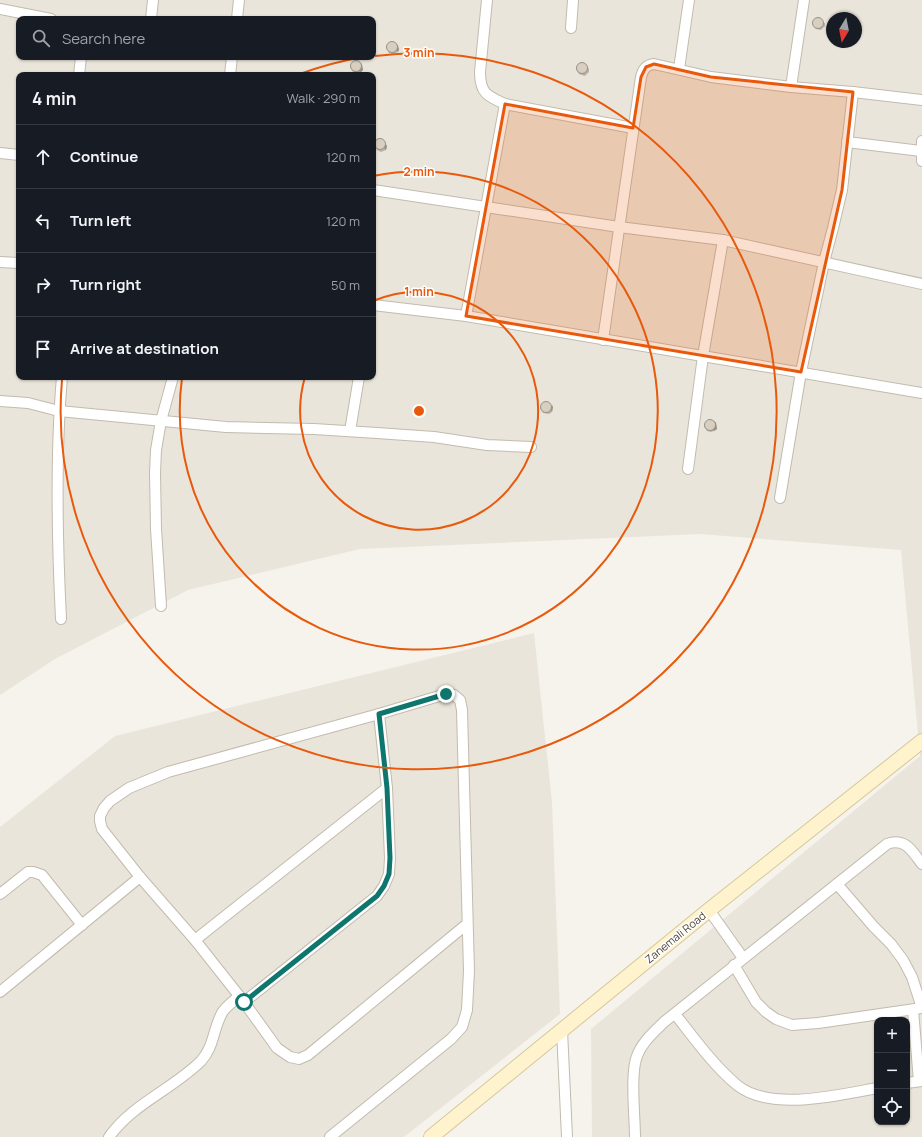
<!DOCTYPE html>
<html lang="en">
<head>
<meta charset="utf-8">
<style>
	:root { --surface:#171b24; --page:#20242c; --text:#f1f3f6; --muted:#9ea1a6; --line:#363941 }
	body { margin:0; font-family:Manrope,sans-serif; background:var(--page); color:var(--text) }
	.controls { position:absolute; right:12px; bottom:12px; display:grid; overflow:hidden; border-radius:8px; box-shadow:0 1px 3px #0004 }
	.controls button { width:36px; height:36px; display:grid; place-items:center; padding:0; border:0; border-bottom:1px solid var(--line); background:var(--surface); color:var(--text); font:20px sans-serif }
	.compass { position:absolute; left:826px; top:12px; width:36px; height:36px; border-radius:50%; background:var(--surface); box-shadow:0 1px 3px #0004; rotate:190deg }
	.stop { position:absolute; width:12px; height:12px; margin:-9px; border:3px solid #0f766e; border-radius:50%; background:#fff }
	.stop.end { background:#0f766e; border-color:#fff; box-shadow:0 1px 4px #0008 }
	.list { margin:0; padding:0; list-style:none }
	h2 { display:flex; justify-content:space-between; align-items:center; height:52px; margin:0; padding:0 16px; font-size:17px }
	h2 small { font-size:13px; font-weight:400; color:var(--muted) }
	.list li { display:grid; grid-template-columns:26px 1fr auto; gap:12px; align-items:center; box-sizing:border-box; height:64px; padding:0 16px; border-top:1px solid var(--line) }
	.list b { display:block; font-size:15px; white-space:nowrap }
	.list em { font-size:13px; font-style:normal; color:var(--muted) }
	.icon { flex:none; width:22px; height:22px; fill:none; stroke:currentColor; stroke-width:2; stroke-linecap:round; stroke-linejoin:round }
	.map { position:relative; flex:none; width:922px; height:1137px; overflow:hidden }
	.search { position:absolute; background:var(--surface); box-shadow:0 1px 3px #0004; left:16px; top:16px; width:360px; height:44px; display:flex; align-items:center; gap:10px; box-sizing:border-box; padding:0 14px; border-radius:8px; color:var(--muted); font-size:15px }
	.panel { position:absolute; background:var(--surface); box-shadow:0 1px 3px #0004; left:16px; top:72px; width:360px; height:308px; border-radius:8px }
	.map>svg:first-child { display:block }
</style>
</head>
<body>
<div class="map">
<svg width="922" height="1137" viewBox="0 0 922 1137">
	<rect width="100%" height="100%" fill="#f6f3ec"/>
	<!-- residential -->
	<g fill="#eae5da" fill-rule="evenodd">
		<path d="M 0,0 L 922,0 L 922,1137 L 592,1137 L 591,1029 L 920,756 L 901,550 L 700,534 L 360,549 L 188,590 L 55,659 L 0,695 ZM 832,18 L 856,18 L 856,42 L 832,42 ZM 19,19 L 373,19 L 373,57 L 19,57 ZM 19,75 L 373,75 L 373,377 L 19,377 ZM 877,1020 L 907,1020 L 907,1122 L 877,1122 Z"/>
		<polygon points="534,633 552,802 560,1014 404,1137 0,1137 0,827 115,736"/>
	</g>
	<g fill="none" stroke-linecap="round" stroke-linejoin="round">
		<!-- street casing -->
		<g stroke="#c2bbae" stroke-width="12">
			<g id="street">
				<path d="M 487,0 L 480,72 C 480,93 487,96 505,104 L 633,128"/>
				<polyline points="0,9 51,19"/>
				<polyline points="151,19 153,0"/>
				<polyline points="237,19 239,0"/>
				<polyline points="571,28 573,0"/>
				<polyline points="679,69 689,0"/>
				<polyline points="79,75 81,57"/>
				<polyline points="230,75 232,57"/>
				<polyline points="791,87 804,0"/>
				<polyline points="922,141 922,161"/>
				<polyline points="847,142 921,151"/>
				<polyline points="0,153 19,155"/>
				<polyline points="373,190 619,227 723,240 922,284"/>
				<polyline points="0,262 19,263"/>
				<polyline points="373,305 466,316 922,393"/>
				<polyline points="466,316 505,104"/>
				<path d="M 603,340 L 641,77 C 643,69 646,65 654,64 L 711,77 L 791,87 L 853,92 L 922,100"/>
				<polyline points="0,401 28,403 59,411 226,427 314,429 377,433 434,437 487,445 531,447"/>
				<polyline points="350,431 359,377"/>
				<polyline points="688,469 703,356 723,240"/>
				<polyline points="780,498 801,372 824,262 833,228 842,190 853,92"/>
				<polyline points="161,606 156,529 155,473 156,450 161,421 173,377"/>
				<path d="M 61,619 C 57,539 55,458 62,377"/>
				<polyline points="837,884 874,927 891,944 903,960 912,977 922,1008"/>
				<polyline points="0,894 28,872 33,872 42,875 82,925"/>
				<polyline points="709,910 743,958"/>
				<polyline points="195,940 387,788"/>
				<polyline points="734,965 756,1002 766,1012 776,1019 792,1025 818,1023 922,1008"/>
				<polyline points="0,992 140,877"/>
				<polyline points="244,1002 377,896 384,886 389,874 390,858 387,788 379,714"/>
				<polyline points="913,1010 919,1081"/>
				<path d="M 675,1014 C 694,1038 713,1065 737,1085 C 770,1112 839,1095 877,1088"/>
				<polyline points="562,1030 567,1137"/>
				<polyline points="907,1083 922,1081"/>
				<path d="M 109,1137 C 132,1104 173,1089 201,1061 C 214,1047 213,1029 222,1013 C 225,1007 234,1001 239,996"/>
				<polyline points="330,1137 451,1039 462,1027 467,1010 469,971 462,710 460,700 454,695 446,694 379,714 168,772 129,788 110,801 104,808 100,816 100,821 102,829 140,877 195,940 244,1002 277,1048 290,1057 299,1059 308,1055 467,924"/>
				<path d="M 635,1137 C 635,1117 630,1073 637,1056 C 642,1042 654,1032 664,1022 L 887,844 C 905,837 912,851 922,864"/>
			</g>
		</g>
		<!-- secondary casing -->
		<g stroke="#d6c79b" stroke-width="16">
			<polyline id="secondary" points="431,1137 709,910 922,741"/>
		</g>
		<!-- street -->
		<use href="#street" stroke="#fff" stroke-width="10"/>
		<!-- secondary -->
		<use href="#secondary" stroke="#fff3cd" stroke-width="14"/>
	</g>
	<!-- wall -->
	<g fill="#bab2a6">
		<polygon points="825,23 825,26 821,30 816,29 813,24"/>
		<polygon points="398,45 399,49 398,52 393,54 389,53 388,51"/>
		<polygon points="361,63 362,65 363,70 360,73 357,74 353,72 350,67"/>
		<polygon points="589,68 589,72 585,76 579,74 576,69"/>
		<polygon points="383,140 387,146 386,150 381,152 377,150 374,145"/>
		<polygon points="553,407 552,412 549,414 543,413 540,408"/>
		<polygon points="714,421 716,423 717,429 714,431 711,432 707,431 704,426"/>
	</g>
	<!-- shaded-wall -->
	<g fill="#979187">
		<polygon points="396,43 399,49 398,52 396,50"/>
		<polygon points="361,63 362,65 363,70 360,73 359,71"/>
		<polygon points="383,140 387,146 386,150 384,148"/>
		<polygon points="552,405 553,407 552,412 551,410"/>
		<polygon points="714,421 716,423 717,429 714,431 713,430"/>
	</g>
	<!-- building -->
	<g fill="#d8cfc1" stroke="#979187">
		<circle cx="818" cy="23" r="5.5"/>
		<circle cx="392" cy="47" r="5.5"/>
		<circle cx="356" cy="66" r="5.5"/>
		<circle cx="582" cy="68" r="5.5"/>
		<circle cx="380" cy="144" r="5.5"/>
		<circle cx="546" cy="407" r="5.5"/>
		<circle cx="710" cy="425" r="5.5"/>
	</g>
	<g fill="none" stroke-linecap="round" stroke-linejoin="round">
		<!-- route -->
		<polyline stroke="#0f766e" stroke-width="5" points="244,1002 377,896 384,886 389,874 390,858 387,788 379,714 446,694"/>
	</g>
	<!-- marked area -->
	<path fill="#e8590c" fill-opacity="0.2" stroke="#e8590c" stroke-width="3" stroke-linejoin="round" d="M 654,64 L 711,77 L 853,92 L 842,190 L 801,372 L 466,316 L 505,104 L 633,128 L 641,77 L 646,67 Z"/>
	<!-- distance rings -->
	<g fill="none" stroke="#e8590c" stroke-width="2">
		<path d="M373 301A119 119 0 1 1 305 377"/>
		<path d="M373 176A239 239 0 1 1 182 378"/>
		<path d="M297 75A358 358 0 0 1 363 57M375 56A358 358 0 1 1 62 380"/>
	</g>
	<g text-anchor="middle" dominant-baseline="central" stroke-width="3" stroke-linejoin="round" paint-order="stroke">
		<!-- street labels -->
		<g font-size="11" fill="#4b4439" stroke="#fff">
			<text transform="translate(675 937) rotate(-39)">Zanemali Road</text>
		</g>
	</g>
	<circle cx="419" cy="411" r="6" fill="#e8590c" stroke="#fff" stroke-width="2"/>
	<g font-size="12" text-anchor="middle" font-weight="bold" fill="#e8590c" stroke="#fff" stroke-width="3" stroke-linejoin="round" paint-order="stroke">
		<text x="419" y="57">3 min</text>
		<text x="419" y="176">2 min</text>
		<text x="419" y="296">1 min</text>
	</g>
</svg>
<div class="controls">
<button>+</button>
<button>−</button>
<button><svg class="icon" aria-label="locate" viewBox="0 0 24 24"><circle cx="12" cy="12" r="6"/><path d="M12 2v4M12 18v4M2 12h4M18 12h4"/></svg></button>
</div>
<svg class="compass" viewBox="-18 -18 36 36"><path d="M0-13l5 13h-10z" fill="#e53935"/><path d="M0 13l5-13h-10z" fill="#9ea1a6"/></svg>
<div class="stop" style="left:244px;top:1002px"></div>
<div class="stop end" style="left:446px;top:694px"></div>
<div class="search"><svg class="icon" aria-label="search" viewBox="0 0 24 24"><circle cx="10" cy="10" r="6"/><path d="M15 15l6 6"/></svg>Search here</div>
<section class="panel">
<h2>4 min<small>Walk · 290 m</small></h2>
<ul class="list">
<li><svg class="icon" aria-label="ahead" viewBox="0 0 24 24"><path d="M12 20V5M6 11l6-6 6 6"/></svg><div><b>Continue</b></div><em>120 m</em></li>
<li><svg class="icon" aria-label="left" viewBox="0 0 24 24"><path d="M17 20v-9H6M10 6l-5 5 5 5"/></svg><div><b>Turn left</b></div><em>120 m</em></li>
<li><svg class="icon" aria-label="right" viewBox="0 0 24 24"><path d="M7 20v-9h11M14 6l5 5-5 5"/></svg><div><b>Turn right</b></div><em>50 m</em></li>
<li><svg class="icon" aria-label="arrive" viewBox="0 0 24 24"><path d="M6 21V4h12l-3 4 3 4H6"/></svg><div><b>Arrive at destination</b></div></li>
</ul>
</section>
</div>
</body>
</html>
